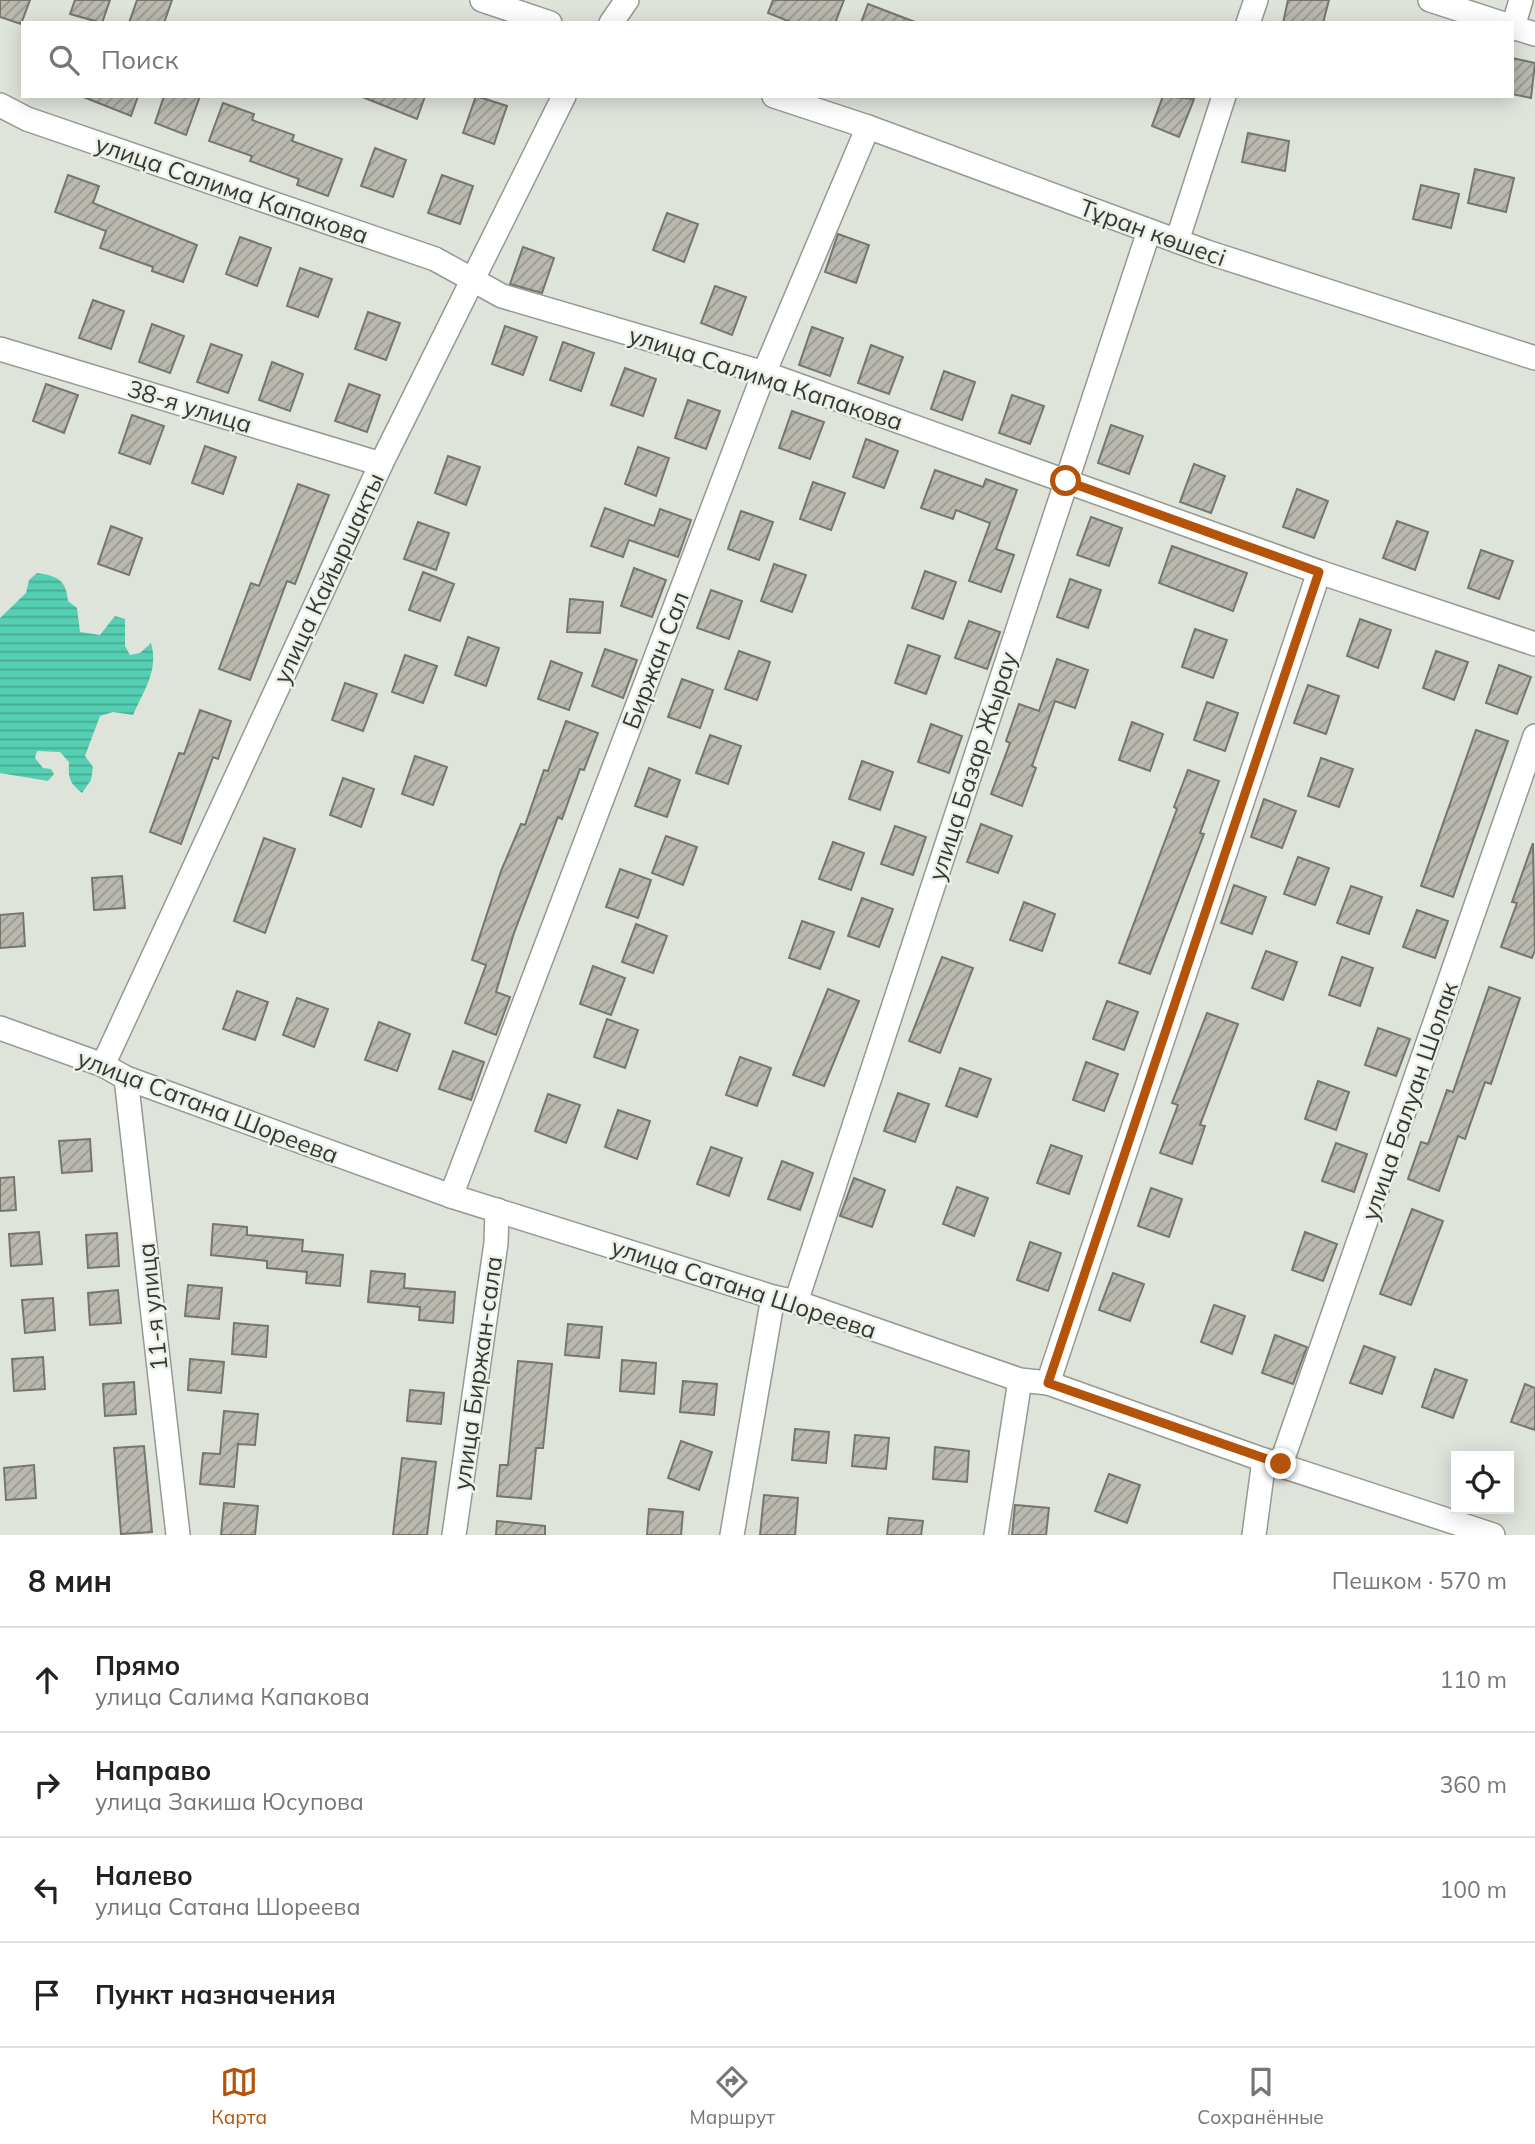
<!DOCTYPE html>
<html lang="ru">
<head>
<meta charset="utf-8">
<style>
	:root { --surface:#fff; --page:#f6f6f6; --text:#222; --muted:#767676; --line:#e0e0e0; --accent:#b45309 }
	body { margin:0; font-family:Mulish,sans-serif; background:var(--page); color:var(--text) }
	.controls { position:absolute; right:21px; bottom:21px; display:grid; overflow:hidden; border-radius:0px; box-shadow:0 4px 18px #0003 }
	.controls button { width:63px; height:63px; display:grid; place-items:center; padding:0; border:0; border-bottom:2px solid var(--line); background:var(--surface); color:var(--text); font:35px sans-serif }
	.stop { position:absolute; width:21px; height:21px; margin:-16px; border:5px solid #b45309; border-radius:50%; background:#fff }
	.stop.end { background:#b45309; border-color:#fff; box-shadow:0 2px 7px #0008 }
	.list { margin:0; padding:0; list-style:none }
	h2 { display:flex; justify-content:space-between; align-items:center; height:91px; margin:0; padding:0 28px; font-size:30px }
	h2 small { font-size:23px; font-weight:400; color:var(--muted) }
	.list li { display:grid; grid-template-columns:46px 1fr auto; gap:21px; align-items:center; box-sizing:border-box; height:105px; padding:0 28px; border-top:2px solid var(--line) }
	.list b { display:block; font-size:26px; white-space:nowrap }
	.list p { margin:0; font-size:23px; white-space:nowrap; color:var(--muted) }
	.list em { font-size:23px; font-style:normal; color:var(--muted) }
	.icon { flex:none; width:38px; height:38px; fill:none; stroke:currentColor; stroke-width:2; stroke-linecap:round; stroke-linejoin:round }
	.map { position:relative; flex:none; width:1535px; height:1535px; overflow:hidden }
	.search { position:absolute; background:var(--surface); box-shadow:0 4px 18px #0003; left:21px; right:21px; top:21px; height:77px; display:flex; align-items:center; gap:18px; box-sizing:border-box; padding:0 24px; border-radius:0px; color:var(--muted); font-size:26px }
	.sheet { height:511px; background:var(--surface) }
	nav { display:flex; justify-content:space-around; align-items:center; box-sizing:border-box; height:98px; border-top:2px solid var(--line); background:var(--surface); font-size:19px; color:var(--muted) }
	nav a { display:grid; justify-items:center; gap:4px }
	nav .on { color:var(--accent) }
	.map>svg:first-child { display:block }
</style>
</head>
<body>
<div class="map">
<svg width="1535" height="1535" viewBox="0 0 1535 1535">
	<defs>
		<pattern id="water-rules" width="6" height="5" patternUnits="userSpaceOnUse" patternTransform="scale(1.75)"><rect width="6" height="5" fill="#55cfb2"/><path d="M0 2.5h6" fill="none" stroke="#47a992"/></pattern>
		<pattern id="building-hatch" width="6" height="6" patternUnits="userSpaceOnUse" patternTransform="scale(1.75)"><rect width="6" height="6" fill="#b9b9b0"/><path d="M-1 1l2-2M0 6l6-6M5 7l2-2" fill="none" stroke="#979790"/></pattern>
	</defs>
	<rect width="100%" height="100%" fill="#dfe4db"/>
	<!-- water -->
	<path fill="url(#water-rules)" d="M 37,573 C 57,576 66,579 68,601 L 77,608 L 80,632 L 100,635 L 115,616 L 125,619 L 125,646 L 130,655 L 140,653 L 151,643 C 159,670 144,690 133,715 L 113,712 L 100,716 L 85,756 L 93,767 L 91,780 L 82,793 C 69,783 68,777 69,762 L 60,752 L 37,751 L 35,758 L 43,768 L 51,769 L 54,774 L 48,781 L 0,773 L 0,618 L 26,593 L 29,580 Z"/>
	<!-- building -->
	<g fill="url(#building-hatch)" stroke="#76766d" stroke-width="2">
		<polygon points="0,0 30,0 21,24 0,17"/>
		<polygon points="75,0 110,0 102,23 70,14"/>
		<polygon points="137,0 172,0 164,23 129,23"/>
		<polygon points="773,0 844,0 835,23 793,23 768,13"/>
		<polygon points="1288,0 1329,0 1323,23 1283,23"/>
		<polygon points="868,4 915,22 915,23 861,23"/>
		<polygon points="1512,58 1535,63 1531,98 1512,94"/>
		<polygon points="81,96 138,96 131,116"/>
		<polygon points="164,96 200,96 186,135 155,123"/>
		<polygon points="360,96 425,96 417,119"/>
		<polygon points="476,96 507,106 494,144 463,133"/>
		<polygon points="1163,96 1194,99 1179,137 1152,126"/>
		<polygon points="223,103 254,114 252,120 294,135 292,141 342,159 328,196 297,185 299,179 250,161 252,156 209,141"/>
		<polygon points="1248,133 1289,141 1285,171 1242,162"/>
		<polygon points="375,148 406,160 393,197 361,186"/>
		<polygon points="1475,169 1514,178 1506,212 1468,203"/>
		<polygon points="68,175 99,186 93,203 197,245 183,282 152,271 153,267 100,248 106,231 55,212"/>
		<polygon points="442,175 473,186 460,224 428,213"/>
		<polygon points="1421,185 1459,194 1451,228 1413,219"/>
		<polygon points="667,213 698,224 684,262 653,250"/>
		<polygon points="838,234 869,245 856,283 825,272"/>
		<polygon points="240,237 271,248 257,286 226,274"/>
		<polygon points="523,247 554,258 542,293 510,284"/>
		<polygon points="300,268 332,279 318,317 287,306"/>
		<polygon points="715,286 746,297 732,335 701,323"/>
		<polygon points="93,300 124,311 111,349 79,338"/>
		<polygon points="368,312 400,323 386,360 355,349"/>
		<polygon points="152,324 184,336 170,373 139,362"/>
		<polygon points="505,326 537,337 523,375 492,364"/>
		<polygon points="812,327 843,338 830,376 799,365"/>
		<polygon points="563,342 594,353 581,391 550,380"/>
		<polygon points="211,344 242,355 228,393 197,382"/>
		<polygon points="871,345 903,357 889,394 858,383"/>
		<polygon points="272,362 303,374 290,411 259,400"/>
		<polygon points="625,368 656,379 643,416 611,405"/>
		<polygon points="944,371 975,382 962,420 931,409"/>
		<polygon points="46,384 78,395 64,433 33,421"/>
		<polygon points="349,384 380,395 367,432 335,421"/>
		<polygon points="1012,395 1044,406 1030,444 999,433"/>
		<polygon points="688,400 720,411 706,449 675,438"/>
		<polygon points="792,411 824,422 810,459 779,448"/>
		<polygon points="132,415 164,426 150,464 119,453"/>
		<polygon points="1111,425 1143,436 1129,474 1098,463"/>
		<polygon points="866,439 898,451 884,488 853,477"/>
		<polygon points="205,446 236,457 223,494 192,483"/>
		<polygon points="638,447 669,458 656,496 625,484"/>
		<polygon points="448,456 480,467 466,505 435,493"/>
		<polygon points="1194,464 1225,476 1211,513 1180,502"/>
		<polygon points="935,470 983,487 986,479 1017,490 996,549 1014,555 1001,592 969,581 990,523 956,510 953,519 921,508"/>
		<polygon points="813,482 845,493 831,530 800,519"/>
		<polygon points="298,484 329,495 295,584 287,581 250,680 219,669 251,583 259,586"/>
		<polygon points="1297,489 1328,501 1314,538 1283,527"/>
		<polygon points="605,508 654,526 660,509 691,520 678,557 629,540 623,557 591,546"/>
		<polygon points="741,511 773,522 759,560 728,549"/>
		<polygon points="1091,517 1122,528 1109,566 1077,555"/>
		<polygon points="1397,521 1428,532 1415,570 1383,558"/>
		<polygon points="418,522 449,533 436,570 404,559"/>
		<polygon points="111,526 142,538 129,575 98,564"/>
		<polygon points="1172,546 1247,573 1233,611 1159,583"/>
		<polygon points="1481,550 1513,561 1499,599 1468,588"/>
		<polygon points="774,564 806,575 792,612 761,601"/>
		<polygon points="634,568 666,580 652,617 621,606"/>
		<polygon points="925,571 956,582 943,619 912,608"/>
		<polygon points="423,572 454,584 440,621 409,610"/>
		<polygon points="1070,579 1101,590 1088,628 1057,617"/>
		<polygon points="711,590 742,601 729,639 697,628"/>
		<polygon points="570,599 603,602 600,633 567,632"/>
		<polygon points="1360,619 1391,630 1378,668 1347,656"/>
		<polygon points="969,621 1000,632 987,669 955,658"/>
		<polygon points="1195,629 1227,640 1213,678 1182,667"/>
		<polygon points="468,637 499,648 486,686 455,675"/>
		<polygon points="908,645 940,656 926,694 895,683"/>
		<polygon points="605,649 637,660 623,698 592,686"/>
		<polygon points="739,651 770,662 757,700 725,689"/>
		<polygon points="1436,651 1468,662 1454,700 1423,688"/>
		<polygon points="405,655 437,666 423,703 392,692"/>
		<polygon points="1057,659 1088,670 1075,708 1055,701 1032,766 1036,768 1022,806 991,794 1010,743 1006,741 1019,704 1039,711"/>
		<polygon points="551,661 582,673 569,710 538,699"/>
		<polygon points="1499,665 1531,677 1517,714 1486,703"/>
		<polygon points="682,679 713,690 700,728 668,717"/>
		<polygon points="345,683 377,694 363,731 332,720"/>
		<polygon points="1308,685 1339,696 1326,734 1294,723"/>
		<polygon points="1207,702 1238,713 1225,751 1194,740"/>
		<polygon points="200,710 231,721 218,759 213,757 181,844 150,832 179,753 184,754"/>
		<polygon points="566,721 598,733 584,770 580,769 562,819 558,817 514,933 496,992 510,997 496,1035 465,1023 486,965 472,960 501,871 521,824 525,825 544,770 548,771"/>
		<polygon points="1132,722 1163,734 1150,771 1119,760"/>
		<polygon points="931,724 962,736 949,773 918,762"/>
		<polygon points="1476,730 1508,741 1453,897 1421,886"/>
		<polygon points="710,735 741,746 728,784 696,773"/>
		<polygon points="415,756 447,767 433,805 402,794"/>
		<polygon points="1321,758 1353,769 1339,807 1308,796"/>
		<polygon points="862,761 893,772 880,810 849,799"/>
		<polygon points="649,768 680,780 667,817 635,806"/>
		<polygon points="1188,770 1219,781 1200,833 1204,834 1150,974 1119,963 1177,809 1174,807"/>
		<polygon points="343,778 374,789 361,827 330,815"/>
		<polygon points="1264,799 1296,811 1282,848 1251,837"/>
		<polygon points="981,824 1012,836 998,873 967,862"/>
		<polygon points="895,826 926,837 913,875 881,864"/>
		<polygon points="666,836 697,847 683,885 652,873"/>
		<polygon points="264,838 295,849 265,933 234,921"/>
		<polygon points="833,842 864,853 851,890 819,879"/>
		<polygon points="1533,843 1535,950 1532,958 1501,947 1517,903 1512,902"/>
		<polygon points="1298,857 1329,868 1315,905 1284,894"/>
		<polygon points="620,869 651,880 638,918 606,907"/>
		<polygon points="122,876 125,908 94,910 92,878"/>
		<polygon points="1234,885 1266,897 1252,934 1221,923"/>
		<polygon points="1351,886 1382,897 1369,934 1337,923"/>
		<polygon points="862,898 893,909 879,947 848,936"/>
		<polygon points="1024,902 1055,914 1042,951 1010,940"/>
		<polygon points="1417,910 1448,921 1435,958 1403,947"/>
		<polygon points="23,913 25,946 0,948 0,915"/>
		<polygon points="802,921 834,932 820,969 789,958"/>
		<polygon points="636,924 667,936 653,973 622,962"/>
		<polygon points="1266,951 1297,962 1283,1000 1252,988"/>
		<polygon points="942,957 973,968 940,1053 909,1041"/>
		<polygon points="1342,957 1373,968 1360,1006 1329,995"/>
		<polygon points="593,966 625,978 611,1015 580,1004"/>
		<polygon points="1489,987 1520,998 1491,1084 1485,1082 1465,1139 1458,1136 1439,1191 1408,1179 1421,1142 1428,1144 1447,1090 1453,1092"/>
		<polygon points="828,989 859,1001 824,1086 793,1075"/>
		<polygon points="237,991 268,1002 255,1040 223,1029"/>
		<polygon points="297,998 328,1009 314,1047 283,1035"/>
		<polygon points="1107,1001 1138,1012 1124,1050 1093,1039"/>
		<polygon points="1207,1013 1238,1024 1200,1125 1205,1126 1192,1164 1160,1153 1178,1105 1172,1103"/>
		<polygon points="607,1019 638,1030 625,1068 594,1057"/>
		<polygon points="379,1022 410,1034 397,1071 365,1060"/>
		<polygon points="1378,1028 1410,1039 1396,1076 1365,1065"/>
		<polygon points="453,1051 484,1062 471,1100 439,1089"/>
		<polygon points="740,1057 771,1068 757,1106 726,1095"/>
		<polygon points="1086,1062 1118,1074 1104,1111 1073,1100"/>
		<polygon points="960,1068 991,1079 977,1117 946,1106"/>
		<polygon points="1318,1081 1349,1092 1336,1130 1305,1119"/>
		<polygon points="898,1093 929,1104 915,1142 884,1131"/>
		<polygon points="548,1094 580,1105 566,1143 535,1131"/>
		<polygon points="618,1110 650,1121 637,1159 605,1147"/>
		<polygon points="90,1139 92,1171 62,1173 59,1141"/>
		<polygon points="1336,1143 1367,1154 1354,1192 1322,1181"/>
		<polygon points="1051,1145 1082,1156 1069,1194 1037,1183"/>
		<polygon points="711,1147 742,1158 729,1196 697,1184"/>
		<polygon points="782,1161 813,1173 800,1210 768,1199"/>
		<polygon points="14,1177 16,1210 0,1211 0,1178"/>
		<polygon points="854,1178 885,1190 872,1227 840,1216"/>
		<polygon points="957,1187 988,1198 974,1236 943,1224"/>
		<polygon points="1151,1188 1182,1199 1169,1237 1138,1226"/>
		<polygon points="1412,1209 1443,1221 1411,1305 1380,1294"/>
		<polygon points="213,1224 247,1227 247,1235 303,1240 302,1251 343,1255 340,1286 306,1283 307,1272 267,1268 267,1261 211,1255"/>
		<polygon points="39,1232 42,1264 11,1266 9,1234"/>
		<polygon points="1305,1232 1337,1244 1323,1281 1292,1270"/>
		<polygon points="117,1233 119,1266 88,1268 86,1235"/>
		<polygon points="1030,1242 1061,1253 1048,1291 1017,1280"/>
		<polygon points="371,1271 405,1274 404,1288 455,1292 453,1323 419,1320 420,1307 368,1302"/>
		<polygon points="1113,1273 1144,1284 1130,1321 1099,1310"/>
		<polygon points="188,1285 222,1288 219,1319 185,1316"/>
		<polygon points="118,1290 121,1323 90,1325 88,1293"/>
		<polygon points="53,1298 55,1330 25,1333 22,1300"/>
		<polygon points="1214,1305 1245,1316 1232,1354 1201,1342"/>
		<polygon points="234,1323 268,1326 266,1357 232,1354"/>
		<polygon points="568,1324 602,1327 599,1358 565,1355"/>
		<polygon points="1275,1335 1307,1347 1293,1384 1262,1373"/>
		<polygon points="1364,1346 1395,1357 1382,1394 1350,1383"/>
		<polygon points="43,1357 45,1389 14,1391 12,1359"/>
		<polygon points="190,1359 224,1362 221,1393 188,1390"/>
		<polygon points="622,1360 656,1363 654,1394 620,1391"/>
		<polygon points="518,1361 552,1364 543,1448 536,1448 531,1499 497,1496 500,1465 508,1465"/>
		<polygon points="1435,1369 1467,1380 1453,1418 1422,1407"/>
		<polygon points="683,1381 717,1384 714,1415 680,1412"/>
		<polygon points="134,1382 136,1414 105,1416 103,1384"/>
		<polygon points="1525,1384 1535,1388 1535,1430 1511,1422"/>
		<polygon points="410,1390 444,1393 441,1424 407,1421"/>
		<polygon points="224,1411 258,1414 255,1445 238,1444 234,1487 200,1484 203,1453 220,1454"/>
		<polygon points="795,1429 829,1432 826,1463 792,1460"/>
		<polygon points="855,1435 889,1438 886,1469 852,1466"/>
		<polygon points="681,1441 712,1452 699,1490 668,1478"/>
		<polygon points="144,1446 152,1532 121,1534 114,1448"/>
		<polygon points="935,1447 969,1451 967,1482 933,1479"/>
		<polygon points="402,1458 436,1462 427,1535 393,1535"/>
		<polygon points="34,1465 36,1498 6,1500 4,1468"/>
		<polygon points="1109,1474 1140,1485 1127,1523 1095,1511"/>
		<polygon points="764,1495 798,1498 795,1535 760,1535"/>
		<polygon points="224,1503 258,1506 255,1535 221,1535"/>
		<polygon points="1015,1505 1049,1508 1046,1535 1012,1535"/>
		<polygon points="649,1509 683,1512 681,1535 647,1535"/>
		<polygon points="889,1518 923,1521 921,1535 887,1535"/>
		<polygon points="497,1521 545,1526 545,1535 496,1535"/>
	</g>
	<g fill="none" stroke-linecap="round" stroke-linejoin="round">
		<!-- minor casing -->
		<g stroke="#959991" stroke-width="26">
			<g id="minor">
				<polyline points="482,0 550,23"/>
				<polyline points="1430,0 1501,23"/>
				<polyline points="611,23 627,0"/>
				<polyline points="1248,23 1256,0"/>
				<polyline points="1512,27 1535,34"/>
				<polyline points="1513,27 1521,0"/>
				<polyline points="774,96 868,127 1207,252 1535,358"/>
				<polyline points="0,105 27,119 435,259 502,296 764,373 1319,572 1535,644"/>
				<polyline points="1177,241 1224,96"/>
				<polyline points="0,349 381,464"/>
				<polyline points="0,1028 103,1065 126,1078 451,1196 773,1297 796,1302 1020,1380 1048,1383 1264,1460 1493,1535"/>
				<polyline points="103,1065 381,464 564,96"/>
				<polyline points="126,1078 178,1535"/>
				<polyline points="451,1196 764,373 868,127"/>
				<polyline points="796,1302 1149,231"/>
				<polyline points="1048,1383 1319,572"/>
				<polyline points="1281,1464 1535,736"/>
				<polyline points="454,1535 496,1243 497,1210"/>
				<polyline points="732,1535 773,1297"/>
				<polyline points="996,1535 1020,1380"/>
				<polyline points="1254,1535 1264,1460"/>
			</g>
		</g>
		<!-- minor -->
		<use href="#minor" stroke="#fff" stroke-width="23"/>
	</g>
	<g fill="none" stroke-linecap="round" stroke-linejoin="round">
		<!-- route -->
		<polyline stroke="#b45309" stroke-width="9" points="1066,481 1319,572 1048,1383 1281,1464"/>
	</g>
	<g text-anchor="middle" dominant-baseline="central" stroke-width="5" stroke-linejoin="round" paint-order="stroke">
		<!-- street labels -->
		<g font-size="24" fill="#363834" stroke="#ecf1e8">
			<text transform="translate(232 189) rotate(19)">улица Салима Капакова</text>
			<text transform="translate(1153 232) rotate(20)">Тұран көшесі</text>
			<text transform="translate(766 378) rotate(18)">улица Салима Капакова</text>
			<text transform="translate(190 406) rotate(17)">38-я улица</text>
			<text transform="translate(328 578) rotate(-65)">улица Кайыршакты</text>
			<text transform="translate(655 660) rotate(-69)">Биржан Сал</text>
			<text transform="translate(972 766) rotate(-72)">улица Базар Жырау</text>
			<text transform="translate(1409 1101) rotate(-71)">улица Балуан Шолак</text>
			<text transform="translate(208 1106) rotate(21)">улица Сатана Шореева</text>
			<text transform="translate(744 1288) rotate(18)">улица Сатана Шореева</text>
			<text transform="translate(152 1307) rotate(-96)">11-я улица</text>
			<text transform="translate(477 1373) rotate(-82)">улица Биржан-сала</text>
		</g>
	</g>
</svg>
<div class="controls">
<button><svg class="icon" aria-label="locate" viewBox="0 0 24 24"><circle cx="12" cy="12" r="6"/><path d="M12 2v4M12 18v4M2 12h4M18 12h4"/></svg></button>
</div>
<div class="stop" style="left:1066px;top:481px"></div>
<div class="stop end" style="left:1281px;top:1464px"></div>
<div class="search"><svg class="icon" aria-label="search" viewBox="0 0 24 24"><circle cx="10" cy="10" r="6"/><path d="M15 15l6 6"/></svg>Поиск</div>
</div>
<section class="sheet">
<h2>8 мин<small>Пешком · 570 m</small></h2>
<ul class="list">
<li><svg class="icon" aria-label="ahead" viewBox="0 0 24 24"><path d="M12 20V5M6 11l6-6 6 6"/></svg><div><b>Прямо</b><p>улица Салима Капакова</p></div><em>110 m</em></li>
<li><svg class="icon" aria-label="right" viewBox="0 0 24 24"><path d="M7 20v-9h11M14 6l5 5-5 5"/></svg><div><b>Направо</b><p>улица Закиша Юсупова</p></div><em>360 m</em></li>
<li><svg class="icon" aria-label="left" viewBox="0 0 24 24"><path d="M17 20v-9H6M10 6l-5 5 5 5"/></svg><div><b>Налево</b><p>улица Сатана Шореева</p></div><em>100 m</em></li>
<li><svg class="icon" aria-label="arrive" viewBox="0 0 24 24"><path d="M6 21V4h12l-3 4 3 4H6"/></svg><div><b>Пункт назначения</b></div></li>
</ul>
</section>
<nav>
<a class="on"><svg class="icon" aria-label="map" viewBox="0 0 24 24"><path d="M3 6l6-2 6 2 6-2v14l-6 2-6-2-6 2zM9 4v14M15 6v14"/></svg>Карта</a>
<a><svg class="icon" aria-label="directions" viewBox="0 0 24 24"><path d="M12 3l9 9-9 9-9-9zM9 14v-3h6M13 9l2 2-2 2"/></svg>Маршрут</a>
<a><svg class="icon" aria-label="saved" viewBox="0 0 24 24"><path d="M7 4h10v16l-5-4-5 4z"/></svg>Сохранённые</a>
</nav>
</body>
</html>
